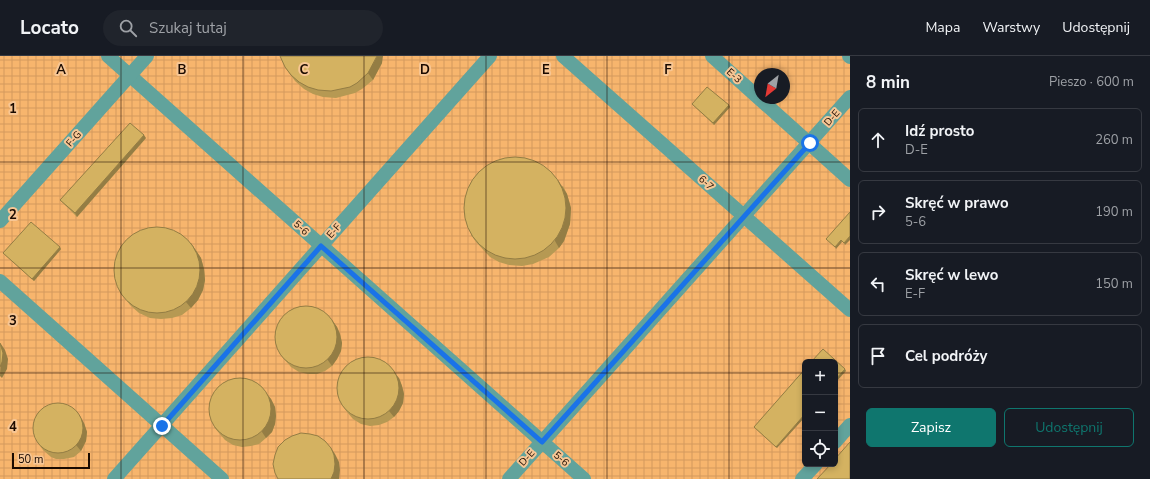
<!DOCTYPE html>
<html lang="pl">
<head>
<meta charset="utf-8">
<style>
	:root { --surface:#171b24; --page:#20242c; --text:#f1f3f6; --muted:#9ea1a6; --line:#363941; --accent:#0f766e }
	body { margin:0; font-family:"Nunito Sans",sans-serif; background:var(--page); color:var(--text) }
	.controls { position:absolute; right:12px; bottom:12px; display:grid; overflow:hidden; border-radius:6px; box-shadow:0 2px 6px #0003 }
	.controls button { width:36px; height:36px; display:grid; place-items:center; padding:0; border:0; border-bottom:1px solid var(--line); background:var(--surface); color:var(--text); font:20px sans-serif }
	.compass { position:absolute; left:754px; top:12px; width:36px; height:36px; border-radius:50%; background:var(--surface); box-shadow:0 2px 6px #0003; rotate:211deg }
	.scale { position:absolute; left:12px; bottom:10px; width:78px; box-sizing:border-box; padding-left:4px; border:2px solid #1a0a00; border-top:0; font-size:11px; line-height:14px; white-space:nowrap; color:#1a0a00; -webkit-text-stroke:3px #f7c694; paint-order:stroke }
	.stop { position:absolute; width:12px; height:12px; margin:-9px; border:3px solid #1a73e8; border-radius:50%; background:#fff }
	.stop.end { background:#1a73e8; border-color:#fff; box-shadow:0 1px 4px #0008 }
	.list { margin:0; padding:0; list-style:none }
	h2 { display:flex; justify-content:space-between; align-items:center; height:52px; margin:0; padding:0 16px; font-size:17px }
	h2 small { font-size:13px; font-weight:400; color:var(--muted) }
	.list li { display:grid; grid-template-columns:26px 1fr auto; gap:12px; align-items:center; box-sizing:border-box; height:64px; margin:0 8px 8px; padding:0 8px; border:1px solid var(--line); border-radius:6px }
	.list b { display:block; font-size:15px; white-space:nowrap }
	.list p { margin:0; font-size:13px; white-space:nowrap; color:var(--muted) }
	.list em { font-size:13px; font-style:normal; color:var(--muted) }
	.actions { display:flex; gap:8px; padding:12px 16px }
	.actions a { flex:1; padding:9px 0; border:1px solid var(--accent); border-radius:6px; text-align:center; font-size:14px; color:var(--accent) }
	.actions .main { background:var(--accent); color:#fff }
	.icon { flex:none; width:22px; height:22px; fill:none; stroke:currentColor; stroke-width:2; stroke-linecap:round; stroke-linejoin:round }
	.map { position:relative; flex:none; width:850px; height:423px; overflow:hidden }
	header { display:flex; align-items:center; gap:24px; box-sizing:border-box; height:56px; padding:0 20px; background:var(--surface); border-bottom:1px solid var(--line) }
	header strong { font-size:19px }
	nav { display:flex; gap:22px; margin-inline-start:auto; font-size:14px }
	.search { width:280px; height:36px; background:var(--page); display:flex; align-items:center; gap:10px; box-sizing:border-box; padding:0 14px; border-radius:22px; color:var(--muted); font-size:15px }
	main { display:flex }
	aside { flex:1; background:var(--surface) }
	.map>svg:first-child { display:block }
</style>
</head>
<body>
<header>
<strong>Locato</strong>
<div class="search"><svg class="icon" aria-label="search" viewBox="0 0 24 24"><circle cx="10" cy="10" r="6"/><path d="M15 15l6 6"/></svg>Szukaj tutaj</div>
<nav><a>Mapa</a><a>Warstwy</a><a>Udostępnij</a></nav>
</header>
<main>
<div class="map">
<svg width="850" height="423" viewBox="0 0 850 423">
	<defs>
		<pattern id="industrial-grid" width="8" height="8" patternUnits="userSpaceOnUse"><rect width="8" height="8" fill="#f7b56d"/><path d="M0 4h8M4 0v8" fill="none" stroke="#d39a5d"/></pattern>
	</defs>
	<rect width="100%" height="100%" fill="#f7c694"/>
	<!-- industrial -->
	<path fill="url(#industrial-grid)" fill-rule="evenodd" d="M 0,0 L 850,0 L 850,423 L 0,423 ZM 760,18 L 784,18 L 784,42 L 760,42 ZM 805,306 L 835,306 L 835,408 L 805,408 Z"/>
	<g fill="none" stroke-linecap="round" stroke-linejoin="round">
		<!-- minor -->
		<g stroke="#61a39c" stroke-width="14">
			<polyline points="108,0 584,423"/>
			<polyline points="563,0 850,254"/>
			<polyline points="712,0 850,124"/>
			<polyline points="849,0 850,1"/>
			<polyline points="0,165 147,0"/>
			<polyline points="0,225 222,423"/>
			<polyline points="835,386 850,369"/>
			<polyline points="114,423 490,0"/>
			<polyline points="509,423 850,41"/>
			<polyline points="802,423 816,408"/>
		</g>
	</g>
	<!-- wall -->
	<g fill="#b69953">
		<polygon points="382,7 373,24 362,33 355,37 336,42 323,41 313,38 304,33 295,25 285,11"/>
		<polygon points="692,48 729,49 730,51 714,69"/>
		<polygon points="146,82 77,161 60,144"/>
		<polygon points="563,130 567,138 571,152 570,168 564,185 559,192 549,201 533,208 522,210 509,209 499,206 490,201 476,186 471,179"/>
		<polygon points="61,193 34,225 3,197"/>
		<polygon points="195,193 201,202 204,213 205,224 203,234 198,244 191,252 182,259 172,262 161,263 150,262 139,257 130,249 119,233"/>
		<polygon points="332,264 337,271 340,278 342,287 341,295 337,303 332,310 325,315 317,318 308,318 299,316 291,311 285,304 280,298"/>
		<polygon points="805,313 777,392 754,371"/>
		<polygon points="399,322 402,330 404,338 403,347 399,355 394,361 387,366 379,369 370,370 361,368 353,363 347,356 342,349"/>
		<polygon points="266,337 271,343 275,351 276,360 275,368 272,376 266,382 259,388 251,390 242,391 233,389 225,384 219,377 214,371"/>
		<polygon points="84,367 87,376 86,385 81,395 74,401 64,403 56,403 51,401 43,394 38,387"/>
	</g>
	<!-- shaded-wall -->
	<g fill="#947d44">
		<polygon points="377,0 383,0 382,7 373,24 368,17"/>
		<polygon points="729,49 730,51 714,69 713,67"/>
		<polygon points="144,79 146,82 77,161 75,157"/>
		<polygon points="558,124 567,138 571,152 570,168 564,185 559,192 555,185"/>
		<polygon points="850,180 850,184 845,189 844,187"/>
		<polygon points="841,184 842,186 836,193 835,191"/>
		<polygon points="191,187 201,202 204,213 205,224 203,234 198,244 191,252 186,246"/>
		<polygon points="60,191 61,193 34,225 32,223"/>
		<polygon points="332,264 337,271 340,278 342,287 341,295 337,303 332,310 327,303"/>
		<polygon points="1,288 5,294 8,303 7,313 2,322 0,320"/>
		<polygon points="845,313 846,315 835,327 835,324"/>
		<polygon points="394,316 399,322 402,330 404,338 403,347 399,355 394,361 389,355"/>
		<polygon points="266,337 271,343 275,351 276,360 275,368 272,376 266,382 262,376"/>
		<polygon points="805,358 805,361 777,392 776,391"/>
		<polygon points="80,360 84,367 87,376 86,385 81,395 76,389"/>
		<polygon points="331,392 335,398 339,406 340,414 339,423 331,423"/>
	</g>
	<!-- building -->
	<g fill="#d4b261" stroke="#947d44">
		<polygon points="280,0 377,0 368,17 357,27 350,31 331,35 318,34 308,31 299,26 291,19 285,11"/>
		<polygon points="707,31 729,49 713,67 692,48"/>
		<polygon points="130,67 144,79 75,157 60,144"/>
		<circle cx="515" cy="152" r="51"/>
		<polygon points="850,156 850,180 844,187 841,184 835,191 826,183"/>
		<polygon points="31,166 60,191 32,223 3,197"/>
		<circle cx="157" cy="214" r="43"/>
		<circle cx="306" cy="281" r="31"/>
		<polygon points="0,287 3,297 2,306 0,311"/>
		<polygon points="823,293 845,313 835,324 835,306 811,306"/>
		<circle cx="368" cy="332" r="31"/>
		<polygon points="805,313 805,358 776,391 754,371"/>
		<circle cx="240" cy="353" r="31"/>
		<circle cx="58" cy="372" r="25"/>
		<polygon points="301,377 310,378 318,380 325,385 331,392 334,399 335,408 334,416 331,423 278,423 275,417 273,408 275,399 278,391 285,384 292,380"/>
		<polygon points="850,386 850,423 817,423 831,408 835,408 835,403"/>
	</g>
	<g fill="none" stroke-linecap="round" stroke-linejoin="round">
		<!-- route -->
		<polyline stroke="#1a73e8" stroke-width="5" points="162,370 321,190 542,386 810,87"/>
	</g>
	<!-- grid -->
	<path fill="none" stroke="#1a0a00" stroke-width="1" stroke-opacity="0.55" d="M 121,0 L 121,423M 243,0 L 243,423M 364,0 L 364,423M 486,0 L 486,423M 607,0 L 607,423M 729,0 L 729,423M 0,106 L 850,106M 0,212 L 850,212M 0,317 L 805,317M 835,317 L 850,317"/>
	<g text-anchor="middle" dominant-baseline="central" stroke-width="4" stroke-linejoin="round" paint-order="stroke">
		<!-- street labels -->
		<g font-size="10" fill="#1a0a00" stroke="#f7c694">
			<text transform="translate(734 20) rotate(42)">E-3</text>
			<text transform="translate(832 62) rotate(-49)">D-E</text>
			<text transform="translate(74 83) rotate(-48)">F-G</text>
			<text transform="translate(706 127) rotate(42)">6-7</text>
			<text transform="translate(301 172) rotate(42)">5-6</text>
			<text transform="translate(334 175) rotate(-48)">E-F</text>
			<text transform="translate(527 402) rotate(-48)">D-E</text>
			<text transform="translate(561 403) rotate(41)">5-6</text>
		</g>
	</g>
	<g font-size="13" text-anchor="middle" font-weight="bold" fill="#1a0a00" stroke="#f7c694" stroke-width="4" stroke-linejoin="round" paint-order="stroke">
		<text x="61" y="18">A</text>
		<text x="182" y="18">B</text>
		<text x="304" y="18">C</text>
		<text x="425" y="18">D</text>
		<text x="546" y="18">E</text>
		<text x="668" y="18">F</text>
		<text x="13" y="57">1</text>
		<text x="13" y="163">2</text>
		<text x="13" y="269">3</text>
		<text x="13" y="375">4</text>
	</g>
</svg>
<div class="controls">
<button>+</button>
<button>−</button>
<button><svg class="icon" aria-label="locate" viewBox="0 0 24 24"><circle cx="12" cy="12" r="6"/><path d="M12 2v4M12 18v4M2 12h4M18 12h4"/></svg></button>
</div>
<svg class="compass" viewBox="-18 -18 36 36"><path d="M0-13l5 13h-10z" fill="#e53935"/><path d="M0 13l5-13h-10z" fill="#9ea1a6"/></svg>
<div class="scale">50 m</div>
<div class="stop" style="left:810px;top:87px"></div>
<div class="stop end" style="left:162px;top:370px"></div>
</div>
<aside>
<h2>8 min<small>Pieszo · 600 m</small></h2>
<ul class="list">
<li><svg class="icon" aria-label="ahead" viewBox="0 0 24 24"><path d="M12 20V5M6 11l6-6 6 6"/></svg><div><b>Idź prosto</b><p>D-E</p></div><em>260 m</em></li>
<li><svg class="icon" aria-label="right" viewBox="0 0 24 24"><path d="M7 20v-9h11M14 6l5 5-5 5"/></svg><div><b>Skręć w prawo</b><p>5-6</p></div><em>190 m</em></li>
<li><svg class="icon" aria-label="left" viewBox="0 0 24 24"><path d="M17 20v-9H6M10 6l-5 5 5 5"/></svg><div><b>Skręć w lewo</b><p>E-F</p></div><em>150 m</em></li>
<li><svg class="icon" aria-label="arrive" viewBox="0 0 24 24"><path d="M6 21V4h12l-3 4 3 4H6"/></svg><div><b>Cel podróży</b></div></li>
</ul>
<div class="actions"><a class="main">Zapisz</a><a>Udostępnij</a></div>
</aside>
</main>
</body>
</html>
